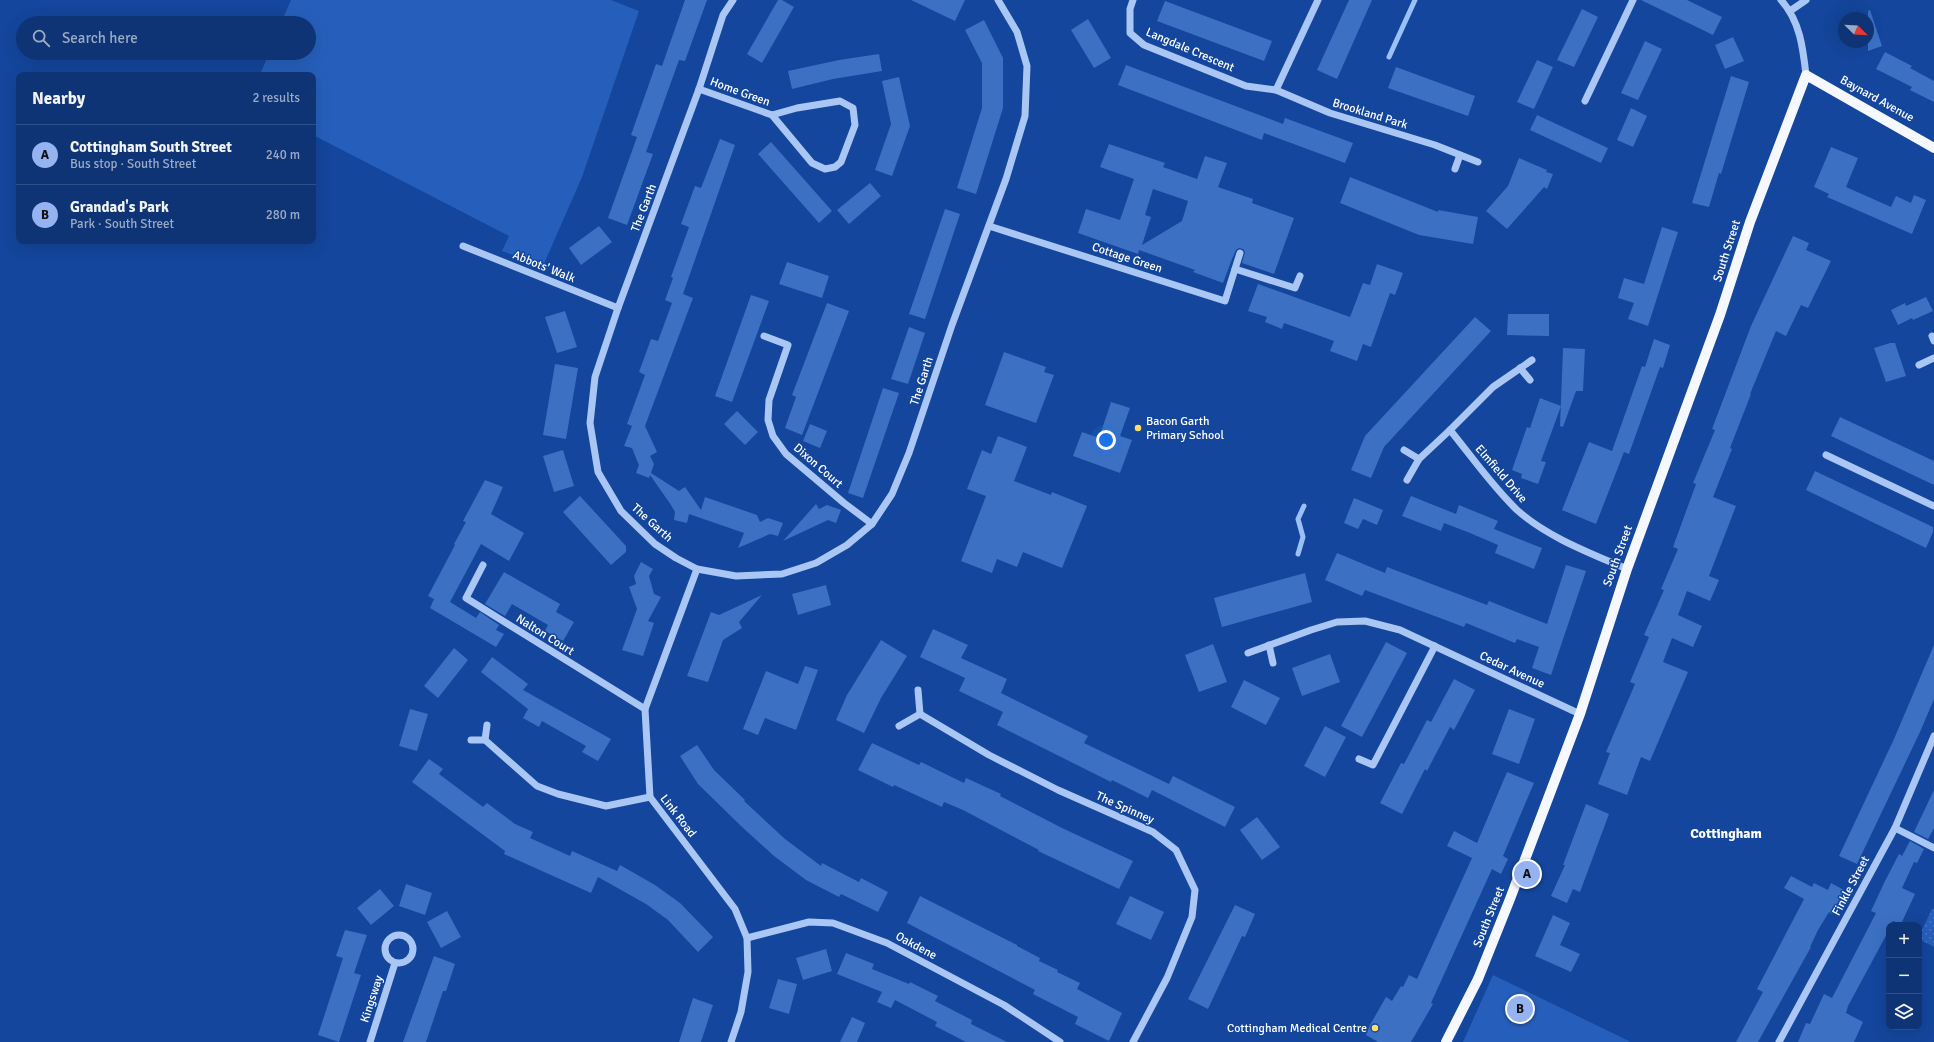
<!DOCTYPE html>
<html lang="en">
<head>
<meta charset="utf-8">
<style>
	:root { --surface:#0e3475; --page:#1c3f7d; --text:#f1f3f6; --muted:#9baac5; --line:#2e4f87; --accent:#95b2f1 }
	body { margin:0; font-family:Signika,sans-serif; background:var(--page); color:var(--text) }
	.controls { position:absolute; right:12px; bottom:12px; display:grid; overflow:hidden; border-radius:8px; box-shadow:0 4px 16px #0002 }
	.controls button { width:36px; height:36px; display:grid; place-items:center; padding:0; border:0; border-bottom:1px solid var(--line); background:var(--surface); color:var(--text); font:20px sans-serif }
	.compass { position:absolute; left:1838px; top:12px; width:36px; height:36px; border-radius:50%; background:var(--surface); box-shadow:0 4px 16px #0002; rotate:114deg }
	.you { position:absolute; left:1106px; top:440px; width:14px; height:14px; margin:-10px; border:3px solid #fff; border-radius:50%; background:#1a73e8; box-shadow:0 0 0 6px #1a73e833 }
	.badge { display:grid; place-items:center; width:26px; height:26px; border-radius:50%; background:var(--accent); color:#111; font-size:13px; font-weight:700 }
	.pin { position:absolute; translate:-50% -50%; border:2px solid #fff; box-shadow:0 1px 4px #0006 }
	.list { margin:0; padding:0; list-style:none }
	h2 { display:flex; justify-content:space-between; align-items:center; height:52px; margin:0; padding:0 16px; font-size:17px }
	h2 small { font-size:13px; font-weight:400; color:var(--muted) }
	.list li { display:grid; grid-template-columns:26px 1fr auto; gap:12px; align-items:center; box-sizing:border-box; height:60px; padding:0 16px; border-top:1px solid var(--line) }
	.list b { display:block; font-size:15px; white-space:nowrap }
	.list p { margin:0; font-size:13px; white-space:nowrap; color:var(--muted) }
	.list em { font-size:13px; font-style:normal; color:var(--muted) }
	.icon { flex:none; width:22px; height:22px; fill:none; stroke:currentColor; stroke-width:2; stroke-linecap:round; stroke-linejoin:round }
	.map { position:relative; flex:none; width:1934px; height:1042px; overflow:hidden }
	.search { position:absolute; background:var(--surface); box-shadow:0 4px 16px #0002; left:16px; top:16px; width:300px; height:44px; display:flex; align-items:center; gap:10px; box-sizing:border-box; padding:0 14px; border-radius:22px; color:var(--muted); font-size:15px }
	.panel { position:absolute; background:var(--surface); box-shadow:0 4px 16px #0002; left:16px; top:72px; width:300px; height:172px; border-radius:8px }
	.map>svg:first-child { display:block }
</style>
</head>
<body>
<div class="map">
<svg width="1934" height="1042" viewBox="0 0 1934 1042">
	<defs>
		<pattern id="grass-dots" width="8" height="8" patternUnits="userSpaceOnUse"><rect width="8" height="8" fill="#265fbb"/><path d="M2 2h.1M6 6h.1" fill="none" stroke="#4777c5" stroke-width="1.8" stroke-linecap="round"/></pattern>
	</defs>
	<rect width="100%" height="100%" fill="#13469c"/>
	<!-- grass -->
	<polygon fill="url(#grass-dots)" points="1932,909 1934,909 1934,947 1919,939 1919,936"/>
	<!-- park -->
	<g fill="#265fbb">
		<polygon points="291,0 611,0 639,11 582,177 543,266 502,251 509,236 313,135 313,75 260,75 269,53 309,53 309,23 281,23"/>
		<polygon points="1493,975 1631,1042 1463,1042"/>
	</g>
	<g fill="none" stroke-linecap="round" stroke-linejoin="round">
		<!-- stream -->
		<g stroke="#9bc0f7" stroke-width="5">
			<polyline points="1389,57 1415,0"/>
			<polyline points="1298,554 1303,537 1298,519 1304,506"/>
		</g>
	</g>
	<!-- building -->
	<g fill="#3c70c3" fill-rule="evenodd">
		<polygon points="685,0 707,0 685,61 679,60 646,152 653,154 627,225 608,218 637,137 631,135 656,64 662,66"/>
		<polygon points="778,0 782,0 794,7 762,63 747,54"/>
		<polygon points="911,0 965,0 955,21"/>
		<polygon points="1349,0 1372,0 1337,79 1317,70"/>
		<polygon points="1641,0 1687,0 1722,17 1713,35"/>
		<polygon points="1165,1 1272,41 1264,61 1157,21"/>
		<polygon points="1582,9 1598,17 1574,67 1557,60"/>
		<polygon points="1870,10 1882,46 1868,51 1868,11"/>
		<polygon points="1088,19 1111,58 1094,68 1071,30"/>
		<polygon points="984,20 1003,58 1003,108 976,194 957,188 982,108 982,63 965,30"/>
		<polygon points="1733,37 1744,61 1725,69 1715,45"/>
		<polygon points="1645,41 1662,49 1638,100 1621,93"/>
		<polygon points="1885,52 1912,66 1910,68 1934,81 1934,102 1910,90 1912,87 1876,69"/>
		<polygon points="879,54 882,71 833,79 792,89 788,71 839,60"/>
		<polygon points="1537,60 1553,67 1534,109 1517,102"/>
		<polygon points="1126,65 1283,124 1285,118 1353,143 1345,163 1264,133 1262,140 1118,85"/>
		<polygon points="1396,67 1475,96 1468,116 1388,88"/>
		<polygon points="1731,76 1749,82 1721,174 1719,173 1709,207 1692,203"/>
		<polygon points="899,77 910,126 892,176 875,170 891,124 882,81"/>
		<polygon points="1631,108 1647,116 1633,147 1617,140"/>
		<polygon points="1537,115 1608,148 1601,163 1530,130"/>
		<polygon points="720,139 735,145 683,294 693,298 645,426 657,452 650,456 654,464 651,473 679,491 685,487 701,510 705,497 757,515 760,522 768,518 783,523 778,536 770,534 738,548 744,533 689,514 687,523 674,520 675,512 671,505 650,475 649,478 636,473 639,465 636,458 632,448 624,446 632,426 627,424 645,375 639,372 651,339 658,341 672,303 665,300 673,278 671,277 689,227 681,224 695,186 701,188"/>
		<polygon points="771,142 832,211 819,223 758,154"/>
		<path d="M 1109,144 L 1165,163 L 1163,167 L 1197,179 L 1205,156 L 1227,163 L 1218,187 L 1253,199 L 1252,203 L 1294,218 L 1274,274 L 1242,263 L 1245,252 L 1243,249 L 1239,248 L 1236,250 L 1232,259 L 1223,283 L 1193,272 L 1195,270 L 1139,250 L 1138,254 L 1078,233 L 1086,209 L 1120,220 L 1134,179 L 1100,167 ZM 1153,189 L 1188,201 L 1182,221 L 1142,245 L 1151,217 L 1145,215 Z"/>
		<polygon points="1831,147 1858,158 1846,187 1891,207 1896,196 1911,203 1914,195 1926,200 1912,234 1827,197 1829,194 1814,187"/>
		<polygon points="1519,158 1547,170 1546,172 1553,174 1547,189 1544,187 1507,229 1486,211 1508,186"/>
		<polygon points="1350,177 1438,212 1438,210 1478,217 1473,244 1419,235 1340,203"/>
		<polygon points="870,183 881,196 849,224 837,210"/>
		<polygon points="945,209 960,214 925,319 909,314"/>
		<polygon points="599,226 612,242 581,265 569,248"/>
		<polygon points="1662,227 1678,232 1648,326 1628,319 1634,303 1618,298 1624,278 1644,284"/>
		<polygon points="1793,236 1809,243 1806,250 1831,261 1808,308 1801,305 1786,336 1776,331 1750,394 1751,394 1730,448 1732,449 1713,497 1736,506 1709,576 1719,580 1710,601 1687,591 1678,615 1702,626 1693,647 1672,638 1663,662 1688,672 1650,761 1641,757 1627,795 1598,784 1610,753 1606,752 1635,684 1630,682 1649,637 1644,635 1664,590 1661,589 1678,549 1673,547 1696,484 1693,483 1715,430 1712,429 1751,326"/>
		<polygon points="787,262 829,276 822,298 779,284"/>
		<polygon points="1377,264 1403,273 1395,295 1390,293 1371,347 1363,344 1357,361 1330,351 1334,341 1284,323 1282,329 1265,322 1267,317 1248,311 1258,284 1350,317 1363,283 1370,285"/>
		<polygon points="751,295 769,301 732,402 715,396"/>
		<polygon points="1926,297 1933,311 1913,320 1912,318 1898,325 1891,310 1905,303 1906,306"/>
		<polygon points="827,303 849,311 802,435 785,428 796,397 792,395"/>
		<polygon points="565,311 577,347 557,353 545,317"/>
		<polygon points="1508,314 1549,314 1549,336 1507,335"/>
		<polygon points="1475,317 1491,331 1384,447 1371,478 1351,470 1365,436"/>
		<polygon points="909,327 925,333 908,384 891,379"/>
		<polygon points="1654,339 1670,345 1663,368 1660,367 1629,454 1624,452 1596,524 1562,510 1589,442 1612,451 1642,366 1645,367"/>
		<polygon points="1890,343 1895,343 1906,376 1886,382 1874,348"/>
		<polygon points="1563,348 1585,349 1583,391 1576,391 1563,427 1560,426"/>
		<polygon points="1004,352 1046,367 1044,372 1054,375 1036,423 985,405"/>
		<polygon points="555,364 578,368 566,439 543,435"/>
		<polygon points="883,388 899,393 863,498 848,493"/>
		<polygon points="1540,398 1561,406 1541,461 1546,462 1538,484 1521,478 1522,474 1512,470 1527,427 1530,428"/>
		<polygon points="1111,402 1130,408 1120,436 1132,440 1120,473 1073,456 1082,432 1099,438"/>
		<polygon points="737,411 758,432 745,445 724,424"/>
		<polygon points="1840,417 1934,461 1934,485 1831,436"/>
		<polygon points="810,424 827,431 820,448 803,441"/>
		<polygon points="998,436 1027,447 1014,481 1051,495 1052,492 1087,506 1062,568 1023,552 1017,567 997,559 992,573 961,561 986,496 967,489 982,450 991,454"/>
		<polygon points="563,450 574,486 554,492 543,456"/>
		<polygon points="1815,471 1933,527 1933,532 1926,548 1806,490"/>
		<polygon points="485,480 503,487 491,514 524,533 509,561 481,544 450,602 476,618 480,612 499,625 496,630 504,634 496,647 430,608 434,599 428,596 455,545 454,544 466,522 463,521"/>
		<polygon points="580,496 626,546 626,552 611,565 563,512"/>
		<polygon points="1411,496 1456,514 1459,505 1498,521 1494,529 1542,548 1534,569 1495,553 1498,545 1470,533 1444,523 1441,531 1402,516"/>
		<polygon points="1354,498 1383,510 1377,525 1363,519 1358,529 1344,523"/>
		<polygon points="816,504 819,509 827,505 841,510 836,523 828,520 783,541"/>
		<polygon points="1337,553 1385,573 1387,567 1487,605 1489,601 1547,624 1566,565 1586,571 1551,675 1532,668 1539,647 1517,639 1515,643 1466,623 1464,627 1365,590 1362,596 1325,580"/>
		<polygon points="641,562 653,569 649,576 651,583 654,594 661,597 648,621 654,623 643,656 622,650 637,609 629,587 636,584 634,576"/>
		<polygon points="504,572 560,604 556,612 574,622 563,641 545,631 548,625 512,604 505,616 485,604"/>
		<polygon points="1305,573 1312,602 1222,627 1214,598"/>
		<polygon points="826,585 831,605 798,615 792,594"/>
		<polygon points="762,595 739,622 742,628 723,640 708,682 687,676 711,612 719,615"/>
		<polygon points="933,629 968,645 961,658 1007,679 1001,693 1088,736 1084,743 1169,784 1173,776 1235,807 1225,827 1152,790 1148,798 1112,780 1111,782 997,725 1003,712 959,691 965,678 920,657"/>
		<polygon points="881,640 907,656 881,698 864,733 836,720 847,695"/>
		<polygon points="1386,642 1407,653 1362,737 1341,726"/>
		<polygon points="1213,644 1227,682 1199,692 1185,655"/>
		<polygon points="1934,645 1934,699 1920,732 1857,864 1839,856 1894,739"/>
		<polygon points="454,648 468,660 438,698 424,686"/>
		<polygon points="1330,654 1340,682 1302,696 1292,668"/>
		<polygon points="492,657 528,684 523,690 611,739 598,761 582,752 586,746 542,721 539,727 523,718 528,709 481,672"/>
		<polygon points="805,666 818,670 796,730 765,718 758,735 743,729 766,671 798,684"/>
		<polygon points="1454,679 1475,690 1454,730 1450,727 1427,771 1425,769 1402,814 1380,803 1401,763 1404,764 1427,720 1431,722"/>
		<polygon points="1244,680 1280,698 1266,725 1231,707"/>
		<polygon points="410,709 428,714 417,751 399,746"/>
		<polygon points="1509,709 1535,719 1519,764 1492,754"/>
		<polygon points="1325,726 1346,737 1325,777 1304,766"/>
		<polygon points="872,743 919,765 921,762 964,783 966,778 1001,794 1000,796 1062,828 1133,861 1119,889 1038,851 1039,850 963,810 944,802 942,807 894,785 893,787 858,770"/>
		<polygon points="697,745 714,770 745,800 744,801 785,839 821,866 822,863 859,882 861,878 888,892 878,912 841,894 839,897 806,880 774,856 741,826 698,784 680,756"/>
		<polygon points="429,759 443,769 439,774 483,807 487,803 515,824 533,832 530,838 570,856 572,851 617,871 620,865 655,885 680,903 713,937 698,952 668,920 646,904 598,877 591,893 504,854 505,851 412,782"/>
		<polygon points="1507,772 1534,783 1503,856 1508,859 1501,874 1492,869 1431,1003 1433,1004 1411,1042 1378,1042 1366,1035 1370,1025 1386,997 1392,1001 1401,986 1403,987 1409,975 1417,979 1472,858 1447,846 1454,831 1477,843"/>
		<polygon points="1934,790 1934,828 1928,839 1914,832"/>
		<polygon points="1586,804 1609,814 1580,892 1573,889 1567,903 1551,896 1565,865 1563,865"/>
		<polygon points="1257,817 1280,847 1262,860 1240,830"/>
		<polygon points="1910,841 1924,849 1917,863 1914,862 1902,888 1915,894 1901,924 1893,921 1891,925 1889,925 1889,930 1848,1006 1846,1013 1863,1022 1854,1042 1798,1042 1806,1023 1810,1024 1824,994 1832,998 1876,913 1871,911 1885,881 1899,854 1902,856"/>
		<polygon points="1791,876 1812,887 1814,883 1828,890 1831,883 1844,890 1832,914 1829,912 1818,930 1810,947 1811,947 1758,1042 1736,1042 1763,992 1757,989 1804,899 1784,888"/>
		<polygon points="406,884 432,893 425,915 399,906"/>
		<polygon points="380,889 394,906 371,925 357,908"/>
		<polygon points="920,896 1017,945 1017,946 1040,958 1039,961 1058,970 1057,972 1080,983 1077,989 1122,1013 1109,1041 1075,1024 1078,1017 1033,994 1035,990 907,923"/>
		<polygon points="1130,896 1164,912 1151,940 1116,924"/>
		<polygon points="1235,905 1255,914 1245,937 1242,936 1208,1009 1188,999"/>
		<polygon points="447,911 461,937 441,948 427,922"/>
		<polygon points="1553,915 1570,923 1560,945 1580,954 1571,972 1535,956"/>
		<polygon points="345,930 367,935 354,973 361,975 339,1042 318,1035 343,958 336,956"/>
		<polygon points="826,949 832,971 803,980 796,958"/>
		<polygon points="846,953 874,964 872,969 909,984 910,982 938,996 935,1001 972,1020 971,1024 1007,1042 966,1042 935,1026 937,1022 895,1000 891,1008 877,1002 882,992 837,974"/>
		<polygon points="434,956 455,964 446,991 443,991 426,1042 403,1042"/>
		<polygon points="778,979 797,984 789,1014 769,1008"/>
		<polygon points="693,998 713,1005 701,1042 679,1042"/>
		<polygon points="852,1017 865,1023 857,1042 840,1042"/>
	</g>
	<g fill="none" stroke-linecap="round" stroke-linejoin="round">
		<!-- minor -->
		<g stroke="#a9c6f4" stroke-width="7">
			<polyline points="733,0 723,15 699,89 618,308 595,377 590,423 598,472 621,511 655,544 676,558 697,569 736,576 782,574 816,563 847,545 866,529 872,524 892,494 909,453 952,325 1006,179 1025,116 1027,66 1017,32 998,0"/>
			<polyline points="1133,0 1130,9 1130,33 1144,45 1246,86 1276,90 1330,113 1435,145 1478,162"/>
			<path d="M 1781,0 C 1800,21 1803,48 1806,75"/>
			<polyline points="1790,11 1806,0"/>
			<polyline points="699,89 772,115 797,108 840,101 853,108 855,125 841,162 835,167 825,169 812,163 772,115"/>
			<polyline points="1276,90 1318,0"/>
			<polyline points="1585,101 1633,0"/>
			<polyline points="1455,169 1460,155"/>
			<polyline points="989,226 1225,301 1240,253"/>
			<polyline points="463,246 618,308"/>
			<polyline points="1235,269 1295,288 1300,276"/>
			<polyline points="764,336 788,345 769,400 768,420 773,436 786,454 844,503 872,524"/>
			<polyline points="1932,336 1934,341"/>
			<path d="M 1532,360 L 1493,387 L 1450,430 C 1472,457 1492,486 1517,510 C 1547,537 1590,553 1627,569"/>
			<polyline points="1919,365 1934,358"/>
			<polyline points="1520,368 1530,380"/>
			<polyline points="1404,450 1419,459"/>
			<polyline points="1826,455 1934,506"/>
			<polyline points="1407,480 1419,459 1450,430"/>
			<polyline points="483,565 466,598 645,709"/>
			<polyline points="697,569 645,709 650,797 735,909 747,938 748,972 741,1012 731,1042"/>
			<polyline points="1269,645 1273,663"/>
			<polyline points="1248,653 1311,630 1337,622 1365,621 1400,630 1580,714"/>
			<polyline points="920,714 989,755 1058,790 1153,832 1176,850 1195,890 1192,917 1167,978 1133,1042"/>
			<polyline points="899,726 920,714 918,690"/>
			<polyline points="471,740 485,740 487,725"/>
			<polyline points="485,740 537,786 558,794 606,806 650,797"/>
			<polyline points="1359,759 1373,765 1435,646"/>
			<polyline points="1895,828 1934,848"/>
			<circle cx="399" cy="949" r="14"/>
			<polyline points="747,938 809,922 833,923 887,943 1004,1005 1060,1042"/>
			<polyline points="370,1042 395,963"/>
			<polyline points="1779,1042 1895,828 1934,736"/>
		</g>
		<!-- major -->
		<polyline stroke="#f5f9ff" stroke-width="10" points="1446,1042 1478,979 1510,899 1580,714 1627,569 1720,315 1750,222 1806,75 1934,148"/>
	</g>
	<!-- markers -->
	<g fill="#ffde6b" stroke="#13469c" stroke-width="1.5">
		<circle cx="1138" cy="428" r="4"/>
		<circle cx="1375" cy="1028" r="4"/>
	</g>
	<g text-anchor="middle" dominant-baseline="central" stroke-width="3" stroke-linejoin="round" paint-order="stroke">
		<!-- street labels -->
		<g font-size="12" fill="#fff" stroke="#13469c">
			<text transform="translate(1190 50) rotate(23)">Langdale Crescent</text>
			<text transform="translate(740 92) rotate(20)">Home Green</text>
			<text transform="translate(1877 99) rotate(29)">Baynard Avenue</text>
			<text transform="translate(1370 114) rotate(17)">Brookland Park</text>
			<text transform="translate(644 208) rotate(-69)">The Garth</text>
			<text transform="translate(1727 251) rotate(-72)">South Street</text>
			<text transform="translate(1127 258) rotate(18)">Cottage Green</text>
			<text transform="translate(544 267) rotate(22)">Abbots' Walk</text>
			<text transform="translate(922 381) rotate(-72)">The Garth</text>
			<text transform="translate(818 466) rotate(41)">Dixon Court</text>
			<text transform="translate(1501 474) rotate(49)">Elmfield Drive</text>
			<text transform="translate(652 523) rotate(42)">The Garth</text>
			<text transform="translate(1618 556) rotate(-70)">South Street</text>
			<text transform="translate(545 635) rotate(32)">Nalton Court</text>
			<text transform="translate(1512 670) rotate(25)">Cedar Avenue</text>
			<text transform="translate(1125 808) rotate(24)">The Spinney</text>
			<text transform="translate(678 816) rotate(52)">Link Road</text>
			<text transform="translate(1851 886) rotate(-62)">Finkle Street</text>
			<text transform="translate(1489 917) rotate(-68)">South Street</text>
			<text transform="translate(916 946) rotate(28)">Oakdene</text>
			<text transform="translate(372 999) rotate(-72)">Kingsway</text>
		</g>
		<!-- poi labels -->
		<g font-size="12" fill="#fff" stroke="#13469c" text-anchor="start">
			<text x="1146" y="421">Bacon Garth<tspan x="1146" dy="14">Primary School</tspan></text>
			<text x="1367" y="1028" text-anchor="end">Cottingham Medical Centre</text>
		</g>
		<!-- quarter labels -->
		<g font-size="14" font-weight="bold" fill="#fff" stroke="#13469c">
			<text x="1726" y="833">Cottingham</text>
		</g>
	</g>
</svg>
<div class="controls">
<button>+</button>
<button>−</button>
<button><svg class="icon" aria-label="layers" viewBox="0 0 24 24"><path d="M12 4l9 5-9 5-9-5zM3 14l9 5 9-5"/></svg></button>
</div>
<svg class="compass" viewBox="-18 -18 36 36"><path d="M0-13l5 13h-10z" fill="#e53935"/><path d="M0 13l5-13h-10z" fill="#9baac5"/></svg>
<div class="you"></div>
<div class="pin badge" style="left:1527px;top:874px">A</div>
<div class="pin badge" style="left:1520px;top:1009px">B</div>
<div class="search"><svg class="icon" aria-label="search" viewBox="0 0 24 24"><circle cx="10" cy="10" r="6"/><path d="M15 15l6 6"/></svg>Search here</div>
<section class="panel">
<h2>Nearby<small>2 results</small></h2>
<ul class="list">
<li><span class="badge">A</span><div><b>Cottingham South Street</b><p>Bus stop · South Street</p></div><em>240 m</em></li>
<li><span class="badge">B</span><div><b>Grandad's Park</b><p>Park · South Street</p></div><em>280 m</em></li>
</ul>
</section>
</div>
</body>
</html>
